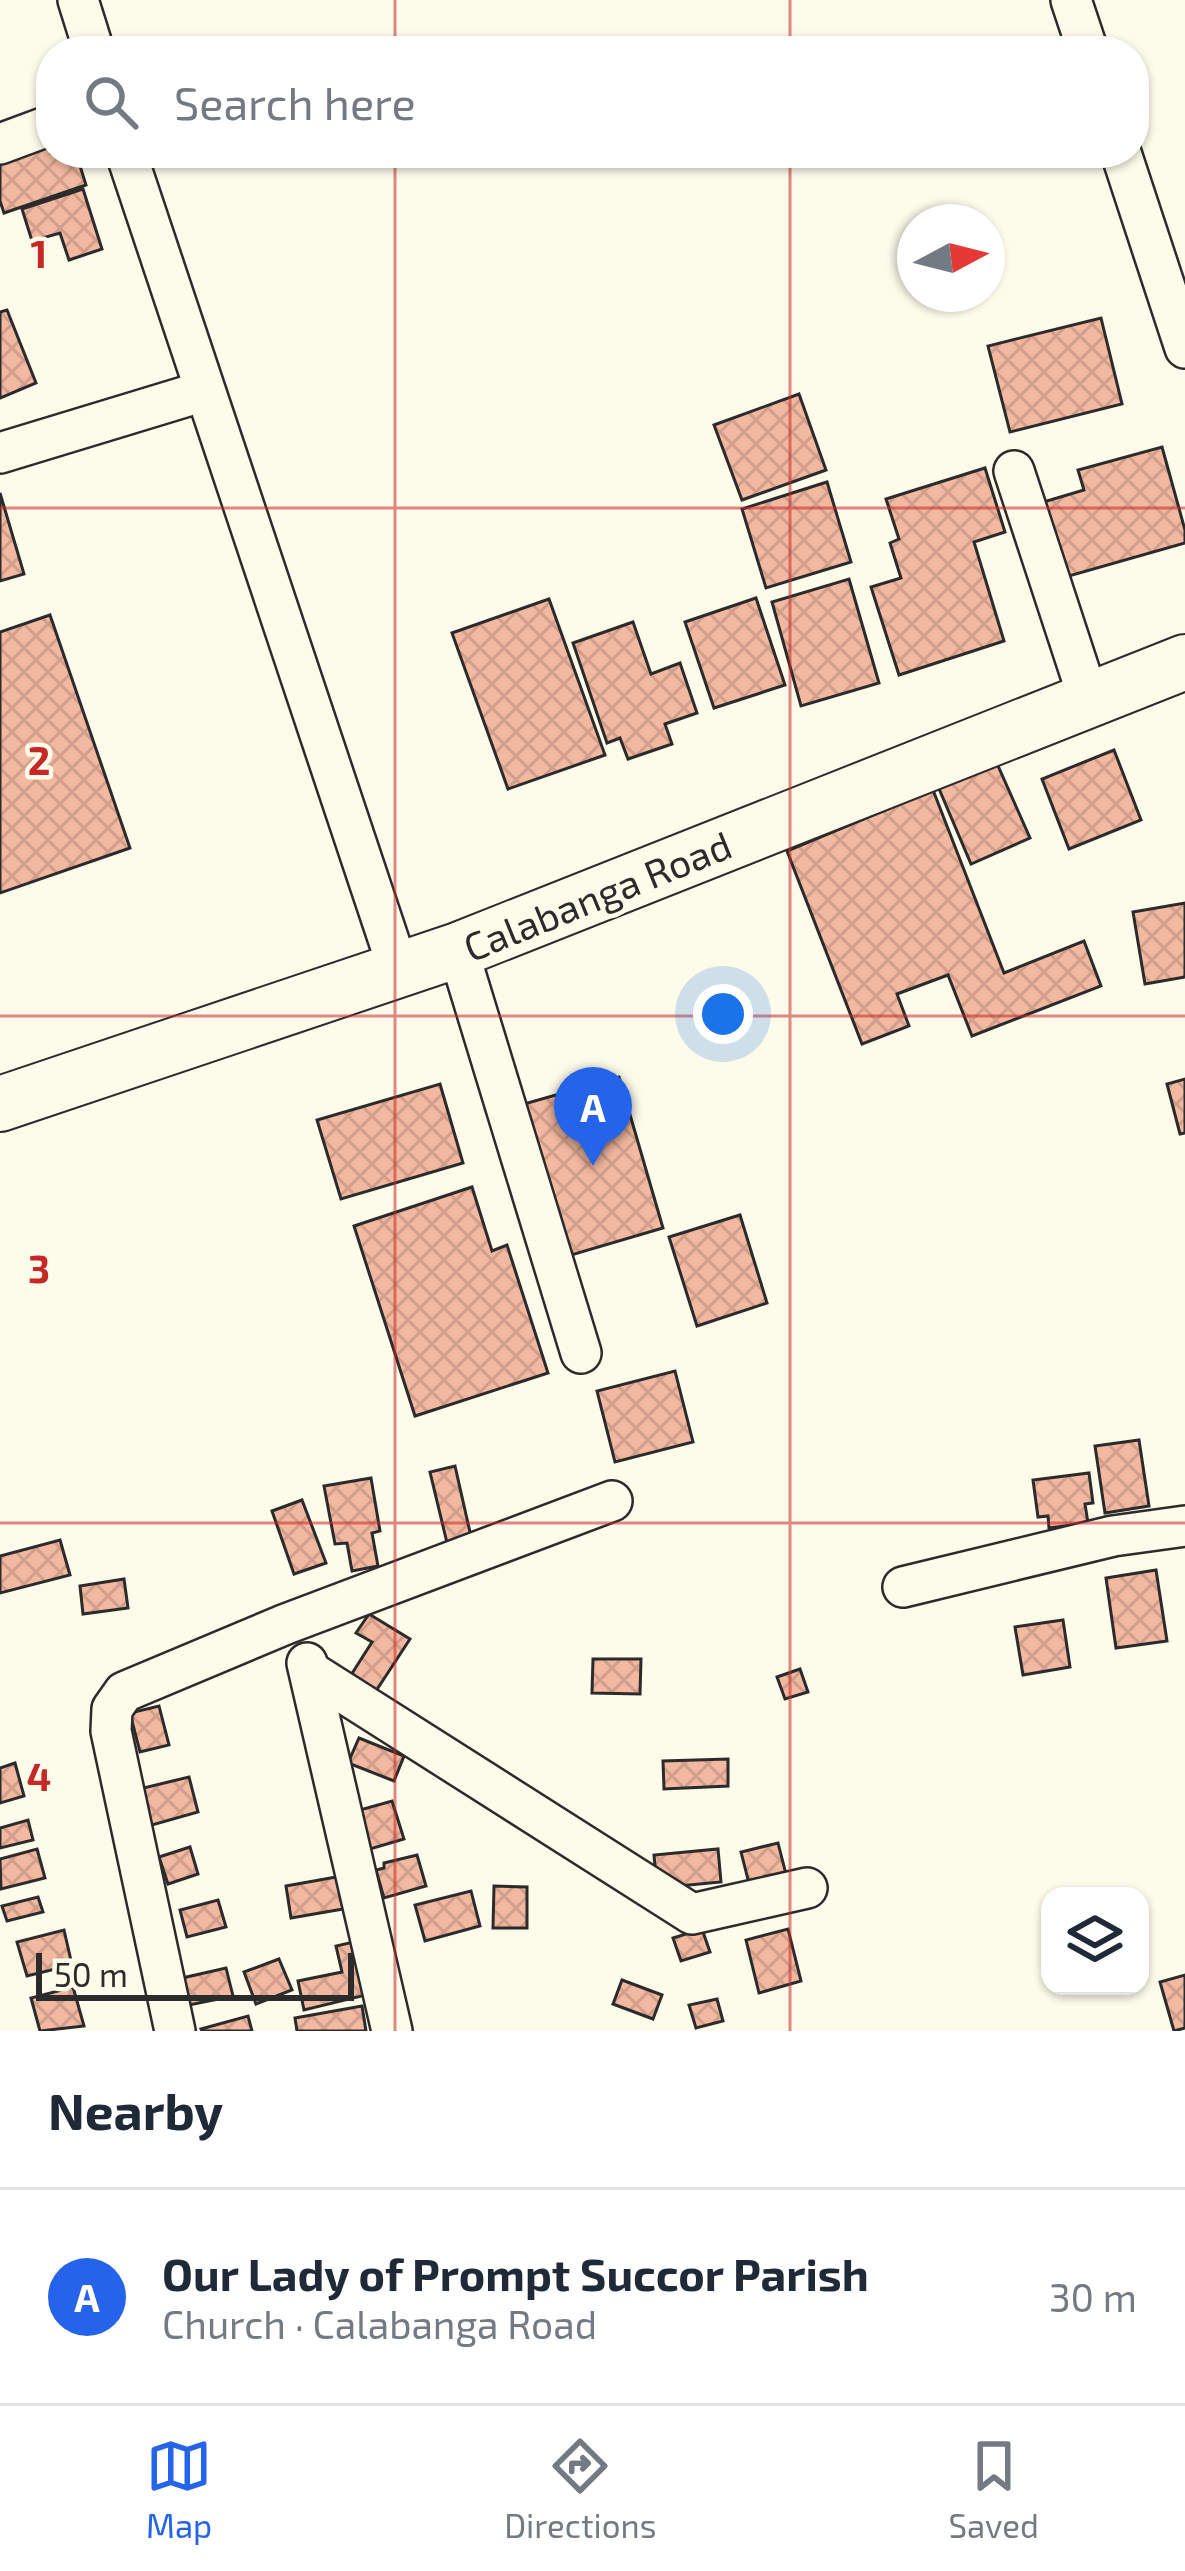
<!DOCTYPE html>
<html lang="en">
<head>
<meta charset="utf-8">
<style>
	:root { --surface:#fff; --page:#f6f6f7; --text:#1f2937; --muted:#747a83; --line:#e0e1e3; --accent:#2563eb }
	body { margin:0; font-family:"Exo 2",sans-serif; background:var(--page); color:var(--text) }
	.controls { position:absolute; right:36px; bottom:36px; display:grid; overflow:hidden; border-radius:24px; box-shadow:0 3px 9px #0004 }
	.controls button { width:108px; height:108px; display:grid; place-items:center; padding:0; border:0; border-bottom:3px solid var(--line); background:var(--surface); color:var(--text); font:60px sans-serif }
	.compass { position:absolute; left:897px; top:204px; width:108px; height:108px; border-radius:50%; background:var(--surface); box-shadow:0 3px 9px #0004; rotate:83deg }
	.scale { position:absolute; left:36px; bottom:30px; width:318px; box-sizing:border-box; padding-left:12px; border:6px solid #2b2b2b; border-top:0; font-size:33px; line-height:42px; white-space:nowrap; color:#2b2b2b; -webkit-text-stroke:9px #fdfbea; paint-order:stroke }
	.you { position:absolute; left:723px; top:1014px; width:42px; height:42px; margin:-30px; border:9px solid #fff; border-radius:50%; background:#1a73e8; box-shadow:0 0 0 18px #1a73e833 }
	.badge { display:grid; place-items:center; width:78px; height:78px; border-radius:50%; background:var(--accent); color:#fff; font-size:39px; font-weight:700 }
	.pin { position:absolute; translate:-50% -99px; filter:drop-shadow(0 3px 6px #0008) }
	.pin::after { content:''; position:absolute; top:63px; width:42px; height:36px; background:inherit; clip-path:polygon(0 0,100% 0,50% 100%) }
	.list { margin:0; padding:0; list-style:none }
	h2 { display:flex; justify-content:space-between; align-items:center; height:156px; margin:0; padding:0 48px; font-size:51px }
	h2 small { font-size:39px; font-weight:400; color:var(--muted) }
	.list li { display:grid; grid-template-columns:78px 1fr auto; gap:36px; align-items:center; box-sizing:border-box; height:216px; padding:0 48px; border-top:3px solid var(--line) }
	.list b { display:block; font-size:45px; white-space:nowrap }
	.list p { margin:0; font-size:39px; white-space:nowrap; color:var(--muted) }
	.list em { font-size:39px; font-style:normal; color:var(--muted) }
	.icon { flex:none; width:66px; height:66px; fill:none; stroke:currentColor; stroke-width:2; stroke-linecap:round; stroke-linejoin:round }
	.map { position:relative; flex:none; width:1185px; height:2031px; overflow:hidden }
	.search { position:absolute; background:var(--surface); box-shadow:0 3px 9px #0004; left:36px; right:36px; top:36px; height:132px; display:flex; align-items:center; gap:30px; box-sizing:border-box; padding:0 42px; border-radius:48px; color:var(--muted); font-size:45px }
	.sheet { height:372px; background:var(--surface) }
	nav { display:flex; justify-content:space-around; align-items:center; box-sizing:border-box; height:168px; border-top:3px solid var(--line); background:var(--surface); font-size:33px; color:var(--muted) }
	nav a { display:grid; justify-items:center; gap:6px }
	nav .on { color:var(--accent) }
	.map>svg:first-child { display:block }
</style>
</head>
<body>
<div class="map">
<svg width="1185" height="2031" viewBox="0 0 1185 2031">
	<defs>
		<pattern id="building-cross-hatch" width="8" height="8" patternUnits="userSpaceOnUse" patternTransform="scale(3)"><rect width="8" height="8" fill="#f2b8a0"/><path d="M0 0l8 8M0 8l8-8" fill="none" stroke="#d09e8a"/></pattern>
	</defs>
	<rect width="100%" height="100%" fill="#fdfbea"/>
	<!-- building -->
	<g fill="url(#building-cross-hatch)" stroke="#2b2b2b" stroke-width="3">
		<polygon points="51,137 51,153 76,153 86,185 4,213 0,201 0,155"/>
		<polygon points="83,189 102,249 69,260 60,233 32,241 22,209"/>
		<polygon points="7,310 36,383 0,398 0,312"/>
		<polygon points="1101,318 1122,404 1010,432 988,346"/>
		<polygon points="799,394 826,470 742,500 714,425"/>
		<polygon points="1162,447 1185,530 1185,543 1062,578 1040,503 1084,490 1078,470"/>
		<polygon points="985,468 1005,532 974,542 1004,641 899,675 871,587 901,578 890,543 899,539 886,499"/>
		<polygon points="827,482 851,562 766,588 742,509"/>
		<polygon points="0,493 24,574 0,581"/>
		<polygon points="849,579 879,683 801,706 772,602"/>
		<polygon points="756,598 785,685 714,708 685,622"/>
		<polygon points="549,599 605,755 508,789 452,633"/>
		<polygon points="50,615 130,848 0,893 0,632"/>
		<polygon points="633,622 651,674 680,663 697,713 665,724 672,744 628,759 620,738 607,743 573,643"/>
		<polygon points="1114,750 1141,820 1069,849 1042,779"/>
		<polygon points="995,759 1030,838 971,864 937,784"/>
		<polygon points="933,790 1004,973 1084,941 1101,986 972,1036 948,975 897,994 909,1026 862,1044 787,851"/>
		<polygon points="1185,903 1185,977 1145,984 1133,912"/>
		<polygon points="619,1077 663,1228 568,1256 524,1104"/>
		<polygon points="1185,1079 1185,1133 1180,1134 1167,1084"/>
		<polygon points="440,1084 463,1163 341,1199 317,1120"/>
		<polygon points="472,1187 492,1251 507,1245 548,1373 415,1416 354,1226"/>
		<polygon points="740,1215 767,1303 697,1326 669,1237"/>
		<polygon points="675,1371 693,1442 615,1462 597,1391"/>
		<polygon points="1139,1440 1149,1506 1105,1513 1095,1446"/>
		<polygon points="455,1466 472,1541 448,1547 430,1472"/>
		<polygon points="1089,1473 1093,1503 1085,1504 1088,1523 1049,1528 1048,1516 1038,1517 1033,1480"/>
		<polygon points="371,1478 380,1531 372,1533 378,1566 352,1571 347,1543 335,1544 324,1486"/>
		<polygon points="302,1500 326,1563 294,1574 272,1511"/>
		<polygon points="60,1540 70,1575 0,1593 0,1556"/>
		<polygon points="1156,1570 1167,1641 1116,1648 1106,1578"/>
		<polygon points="124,1579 128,1608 83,1614 80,1586"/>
		<polygon points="369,1614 410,1639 376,1691 351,1675 372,1642 356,1633"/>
		<polygon points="1063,1620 1070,1667 1023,1675 1015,1627"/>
		<polygon points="593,1659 641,1659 640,1694 592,1693"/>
		<polygon points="800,1669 808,1692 785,1699 777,1677"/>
		<polygon points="159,1706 169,1745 140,1752 130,1713"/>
		<polygon points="359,1738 404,1756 394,1781 348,1763"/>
		<polygon points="728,1759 728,1786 664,1789 663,1761"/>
		<polygon points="15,1763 24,1796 0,1803 0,1768"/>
		<polygon points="189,1777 198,1812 145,1827 135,1790"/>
		<polygon points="392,1801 404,1839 360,1852 349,1813"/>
		<polygon points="28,1820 33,1840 0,1848 0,1828"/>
		<polygon points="778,1843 788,1882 751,1891 741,1852"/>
		<polygon points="190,1847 198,1874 168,1884 159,1857"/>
		<polygon points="37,1849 45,1878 1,1889 0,1859"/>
		<polygon points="718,1849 721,1882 657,1888 654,1855"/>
		<polygon points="417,1855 426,1886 384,1898 376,1870 384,1868 384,1863"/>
		<polygon points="336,1877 343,1909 291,1918 286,1886"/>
		<polygon points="494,1886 527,1887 527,1928 493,1928"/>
		<polygon points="471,1891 480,1926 425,1941 415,1905"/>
		<polygon points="38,1897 43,1912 7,1921 2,1906"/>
		<polygon points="218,1900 226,1927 187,1937 180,1910"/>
		<polygon points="702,1929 710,1952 681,1961 673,1938"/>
		<polygon points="788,1929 801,1981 759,1993 746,1940"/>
		<polygon points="64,1930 72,1965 27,1976 17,1942"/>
		<polygon points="362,1940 374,1993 304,2010 298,1981 342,1972 336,1946"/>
		<polygon points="279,1959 292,1990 256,2004 244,1972"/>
		<polygon points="226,1968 233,1996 184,2006 178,1979"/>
		<polygon points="1185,1975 1185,2028 1174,2031 1160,1982"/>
		<polygon points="622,1980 662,1995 653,2019 613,2004"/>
		<polygon points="73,1987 84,2026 40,2031 31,1998"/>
		<polygon points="717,1999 723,2021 696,2028 689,2005"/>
		<polygon points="362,2006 366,2031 297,2031 295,2018"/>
		<polygon points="248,2016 252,2031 202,2031 201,2029"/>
	</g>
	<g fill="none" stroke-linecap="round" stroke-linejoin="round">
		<!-- minor casing -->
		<g stroke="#2b2b2b" stroke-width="44">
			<g id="minor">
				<polyline points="78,0 94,51"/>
				<polyline points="1071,0 1088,51"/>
				<polyline points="0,144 51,125"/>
				<polyline points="126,153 399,971"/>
				<polyline points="1121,153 1185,348"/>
				<polyline points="0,453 204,391"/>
				<polyline points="1014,471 1089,700"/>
				<polyline points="458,950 581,1353"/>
				<polyline points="903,1587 1113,1536 1185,1526"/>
				<polyline points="307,1663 392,2031"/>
				<polyline points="311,1672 692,1914 807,1888"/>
				<polyline points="175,2031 111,1731 112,1709 124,1692 286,1624 612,1501"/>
			</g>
		</g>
		<!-- secondary casing -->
		<g stroke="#2b2b2b" stroke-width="58">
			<polyline id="secondary" points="0,1104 458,950 1185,662"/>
		</g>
		<!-- minor -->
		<use href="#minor" stroke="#fdfbea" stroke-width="39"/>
		<!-- secondary -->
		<use href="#secondary" stroke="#fdfbea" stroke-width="54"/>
	</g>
	<!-- grid -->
	<path fill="none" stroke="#c62828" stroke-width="3" stroke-opacity="0.55" d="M 395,0 L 395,51M 790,0 L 790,51M 395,153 L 395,2031M 790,153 L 790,2031M 0,508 L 1185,508M 0,1016 L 1185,1016M 0,1523 L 1185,1523"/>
	<g text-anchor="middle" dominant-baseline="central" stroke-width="9" stroke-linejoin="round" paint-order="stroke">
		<!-- street labels -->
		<g font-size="39" fill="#2b2b2b" stroke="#fdfbea">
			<text transform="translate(597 895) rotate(-22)">Calabanga Road</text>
		</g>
	</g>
	<g font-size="39" text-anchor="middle" font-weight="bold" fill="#c62828" stroke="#fdfbea" stroke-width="9" stroke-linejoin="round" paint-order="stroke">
		<text x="39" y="268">1</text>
		<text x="39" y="775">2</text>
		<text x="39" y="1283">3</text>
		<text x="39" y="1791">4</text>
	</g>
</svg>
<div class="controls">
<button><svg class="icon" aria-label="layers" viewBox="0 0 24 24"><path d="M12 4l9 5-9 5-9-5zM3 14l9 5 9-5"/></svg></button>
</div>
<svg class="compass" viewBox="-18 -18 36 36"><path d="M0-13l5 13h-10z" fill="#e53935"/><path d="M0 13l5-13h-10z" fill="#747a83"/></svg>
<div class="scale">50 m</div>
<div class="you"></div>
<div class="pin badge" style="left:593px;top:1166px">A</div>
<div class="search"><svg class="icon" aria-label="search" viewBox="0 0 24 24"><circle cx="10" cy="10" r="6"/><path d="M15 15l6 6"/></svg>Search here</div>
</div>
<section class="sheet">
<h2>Nearby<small></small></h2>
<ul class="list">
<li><span class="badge">A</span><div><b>Our Lady of Prompt Succor Parish</b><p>Church · Calabanga Road</p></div><em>30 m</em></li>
</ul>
</section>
<nav>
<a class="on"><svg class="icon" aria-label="map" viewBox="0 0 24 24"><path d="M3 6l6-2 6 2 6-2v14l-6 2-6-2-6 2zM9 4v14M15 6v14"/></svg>Map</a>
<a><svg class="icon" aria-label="directions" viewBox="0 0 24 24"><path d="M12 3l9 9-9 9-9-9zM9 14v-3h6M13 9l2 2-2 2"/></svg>Directions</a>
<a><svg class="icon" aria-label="saved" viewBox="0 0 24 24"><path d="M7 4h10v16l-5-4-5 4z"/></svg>Saved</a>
</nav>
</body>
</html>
